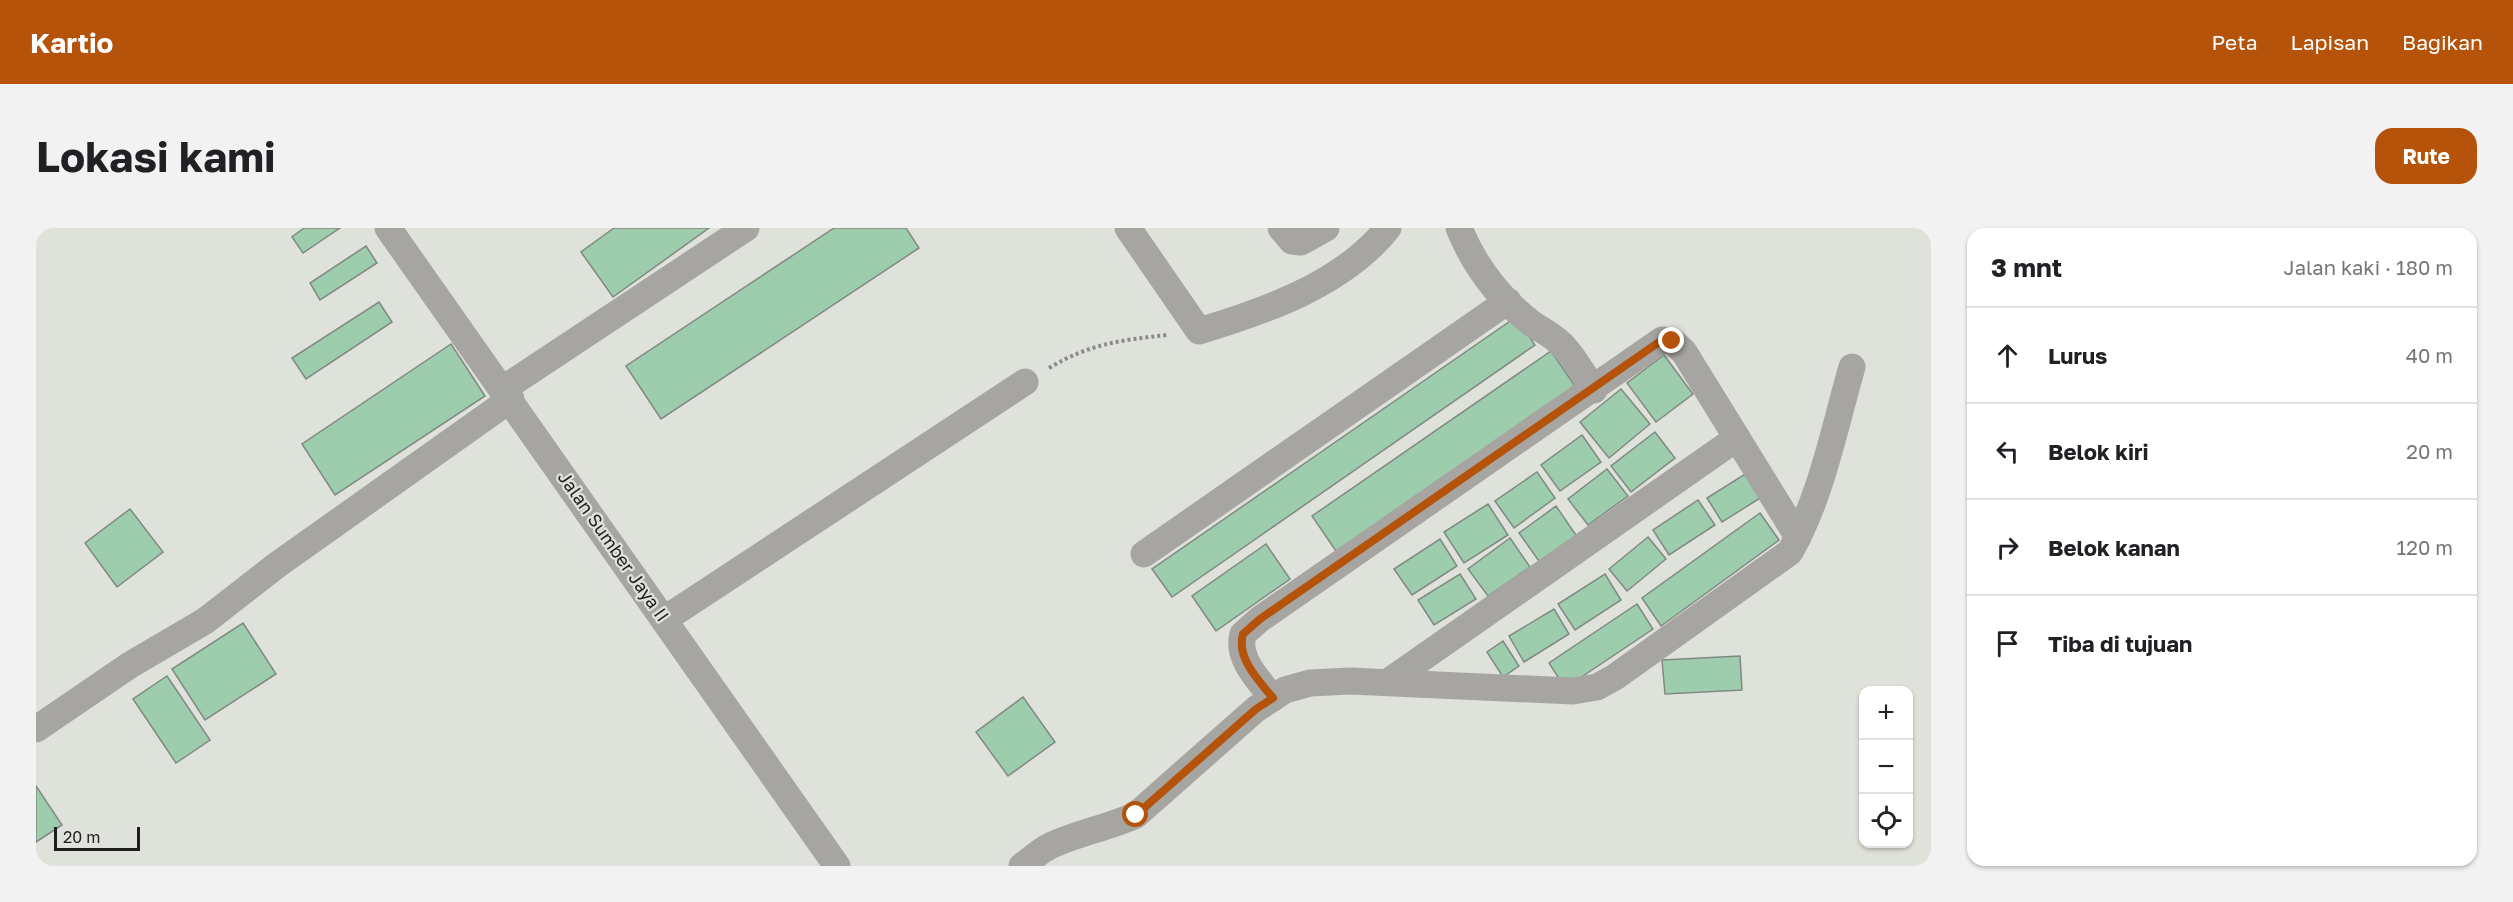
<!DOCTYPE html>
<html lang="id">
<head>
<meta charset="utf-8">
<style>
	:root { --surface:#fff; --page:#f2f2f2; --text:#202124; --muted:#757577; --line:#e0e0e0; --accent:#b45309 }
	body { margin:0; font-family:"Golos Text",sans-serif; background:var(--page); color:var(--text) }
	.controls { position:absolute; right:18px; bottom:18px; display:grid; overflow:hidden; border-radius:12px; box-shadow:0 2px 4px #0004 }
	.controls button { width:54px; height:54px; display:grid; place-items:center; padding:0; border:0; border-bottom:2px solid var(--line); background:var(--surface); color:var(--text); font:30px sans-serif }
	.scale { position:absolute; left:18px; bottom:15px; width:86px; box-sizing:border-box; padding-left:6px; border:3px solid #1e1f1c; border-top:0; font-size:16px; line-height:21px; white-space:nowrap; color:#1e1f1c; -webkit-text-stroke:4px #dfe2da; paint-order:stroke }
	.stop { position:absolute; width:18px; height:18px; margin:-14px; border:4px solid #b45309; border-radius:50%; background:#fff }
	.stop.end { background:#b45309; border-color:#fff; box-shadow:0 2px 6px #0008 }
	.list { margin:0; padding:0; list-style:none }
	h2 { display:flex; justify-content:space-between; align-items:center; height:78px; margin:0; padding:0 24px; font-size:26px }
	h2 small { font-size:20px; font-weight:400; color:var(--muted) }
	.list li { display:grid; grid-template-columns:39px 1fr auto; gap:18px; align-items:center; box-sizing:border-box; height:96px; padding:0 24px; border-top:2px solid var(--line) }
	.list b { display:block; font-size:22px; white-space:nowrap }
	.list em { font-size:20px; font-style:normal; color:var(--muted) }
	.icon { flex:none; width:33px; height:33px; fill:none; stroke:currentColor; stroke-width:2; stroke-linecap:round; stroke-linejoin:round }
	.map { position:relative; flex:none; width:1895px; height:638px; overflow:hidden; border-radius:18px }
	header { display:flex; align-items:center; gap:36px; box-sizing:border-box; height:84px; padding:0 30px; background:var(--accent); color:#fff }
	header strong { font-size:28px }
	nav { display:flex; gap:33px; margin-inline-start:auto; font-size:21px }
	.intro { display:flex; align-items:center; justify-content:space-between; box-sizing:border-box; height:144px; padding:0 36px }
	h1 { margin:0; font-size:42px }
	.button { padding:15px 27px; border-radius:18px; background:var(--accent); color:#fff; font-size:21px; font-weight:700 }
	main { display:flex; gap:36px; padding:0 36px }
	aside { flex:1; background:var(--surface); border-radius:18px; box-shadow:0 2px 4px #0004 }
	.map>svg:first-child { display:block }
</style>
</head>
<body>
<header>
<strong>Kartio</strong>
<nav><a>Peta</a><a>Lapisan</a><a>Bagikan</a></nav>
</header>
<div class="intro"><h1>Lokasi kami</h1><a class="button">Rute</a></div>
<main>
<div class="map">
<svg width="1895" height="638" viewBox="0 0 1895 638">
	<rect width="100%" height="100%" fill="#dfe2da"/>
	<!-- building -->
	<g fill="#9dcdad" stroke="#818983" stroke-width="1.5">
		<polygon points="268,0 304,0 267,25 256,9"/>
		<polygon points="578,0 673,0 577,69 545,24"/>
		<polygon points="798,0 870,0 883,20 625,191 590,138"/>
		<polygon points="330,18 341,35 284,72 274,55"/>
		<polygon points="343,74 356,94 270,151 256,130"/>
		<polygon points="1480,89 1499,117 1136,369 1116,341"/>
		<polygon points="415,116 449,168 299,267 266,216"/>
		<polygon points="1515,123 1541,161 1302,326 1276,288"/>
		<polygon points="1628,127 1657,166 1620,194 1591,155"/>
		<polygon points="1585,161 1614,196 1573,230 1544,194"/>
		<polygon points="1619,204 1639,230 1595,264 1575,238"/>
		<polygon points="1546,207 1565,234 1524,263 1505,237"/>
		<polygon points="1571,241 1592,268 1552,297 1532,271"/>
		<polygon points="1714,243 1729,267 1686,294 1671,270"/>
		<polygon points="1501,244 1519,270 1478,300 1459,273"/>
		<polygon points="1662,272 1679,297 1633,327 1617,302"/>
		<polygon points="1452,276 1472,307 1428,335 1408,304"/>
		<polygon points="1520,278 1542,310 1505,336 1483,305"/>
		<polygon points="94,281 127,324 81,359 49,315"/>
		<polygon points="1724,285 1743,312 1625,398 1606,370"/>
		<polygon points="1612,309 1630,331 1591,363 1573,341"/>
		<polygon points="1474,310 1494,339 1452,368 1432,341"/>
		<polygon points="1404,311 1421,338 1376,367 1358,341"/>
		<polygon points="1230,316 1254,351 1180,403 1156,368"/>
		<polygon points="1424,346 1440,371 1398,397 1382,372"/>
		<polygon points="1569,346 1585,372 1539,402 1522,376"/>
		<polygon points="1601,376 1617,401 1529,460 1513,435"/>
		<polygon points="1518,381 1533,406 1488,434 1473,408"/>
		<polygon points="207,395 240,446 169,492 136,441"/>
		<polygon points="1467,413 1483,438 1467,449 1451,424"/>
		<polygon points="1704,428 1706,462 1629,466 1626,432"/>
		<polygon points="131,448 174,512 140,535 97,471"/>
		<polygon points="987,469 1019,514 972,548 940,504"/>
		<polygon points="0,558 26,597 0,614"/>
	</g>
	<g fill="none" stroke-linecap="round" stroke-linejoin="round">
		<!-- path -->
		<path stroke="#898c86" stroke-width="4" stroke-dasharray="3 3" stroke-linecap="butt" d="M 1013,140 C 1053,116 1085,112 1131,107"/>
		<!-- minor -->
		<g stroke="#a6a5a2" stroke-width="27">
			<polyline points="352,0 801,638"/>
			<path d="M 1092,0 L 1163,103 C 1230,83 1307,56 1352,0"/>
			<polyline points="1245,0 1256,13 1265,14 1290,0"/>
			<path d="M 1423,0 C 1438,37 1463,70 1495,95 C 1507,103 1519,108 1529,120 C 1540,132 1548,148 1558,162"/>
			<polyline points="467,161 710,0"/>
			<polyline points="1108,326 1472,73"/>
			<polyline points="629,391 989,154"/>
			<polyline points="1352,454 1701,210"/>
			<path d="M 1237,470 C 1223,453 1200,430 1207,406 L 1224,391 L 1626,112 L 1636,113 L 1648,124 L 1762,309"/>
			<polyline points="0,501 94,437 169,393 241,337 475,171"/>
			<path d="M 986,638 C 994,632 1003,624 1012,619 C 1040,605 1072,600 1100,587 L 1220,481 L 1249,462 L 1274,455 L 1314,453 L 1537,463 L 1561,459 L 1579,449 L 1754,324 C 1786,267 1798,201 1816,139"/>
		</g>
	</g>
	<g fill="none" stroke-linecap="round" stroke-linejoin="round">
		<!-- route -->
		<path stroke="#b45309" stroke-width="8" d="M 1100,587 L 1220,481 L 1237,470 C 1223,453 1200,430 1207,406 L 1224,391 L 1626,112 L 1636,113"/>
	</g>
	<g text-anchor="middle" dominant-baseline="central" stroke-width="4.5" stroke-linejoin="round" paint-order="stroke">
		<!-- street labels -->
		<g font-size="18" fill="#1e1f1c" stroke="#dfe2da">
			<text transform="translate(578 318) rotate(55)">Jalan Sumber Jaya II</text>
		</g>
	</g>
</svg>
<div class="controls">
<button>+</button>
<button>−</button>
<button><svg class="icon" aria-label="locate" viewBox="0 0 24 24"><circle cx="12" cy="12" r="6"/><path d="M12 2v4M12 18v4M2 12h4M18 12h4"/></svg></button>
</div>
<div class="scale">20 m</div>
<div class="stop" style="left:1100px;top:587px"></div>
<div class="stop end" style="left:1636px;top:113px"></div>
</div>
<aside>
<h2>3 mnt<small>Jalan kaki · 180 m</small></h2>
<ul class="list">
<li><svg class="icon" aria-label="ahead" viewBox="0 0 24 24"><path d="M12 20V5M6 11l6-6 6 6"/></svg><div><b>Lurus</b></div><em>40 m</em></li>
<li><svg class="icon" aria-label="left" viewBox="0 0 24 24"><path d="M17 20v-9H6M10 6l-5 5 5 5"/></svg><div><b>Belok kiri</b></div><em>20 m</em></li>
<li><svg class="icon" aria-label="right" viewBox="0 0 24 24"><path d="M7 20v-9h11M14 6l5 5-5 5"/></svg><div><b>Belok kanan</b></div><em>120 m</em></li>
<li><svg class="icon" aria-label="arrive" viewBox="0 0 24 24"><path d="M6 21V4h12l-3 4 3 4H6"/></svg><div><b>Tiba di tujuan</b></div></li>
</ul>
</aside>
</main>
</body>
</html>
